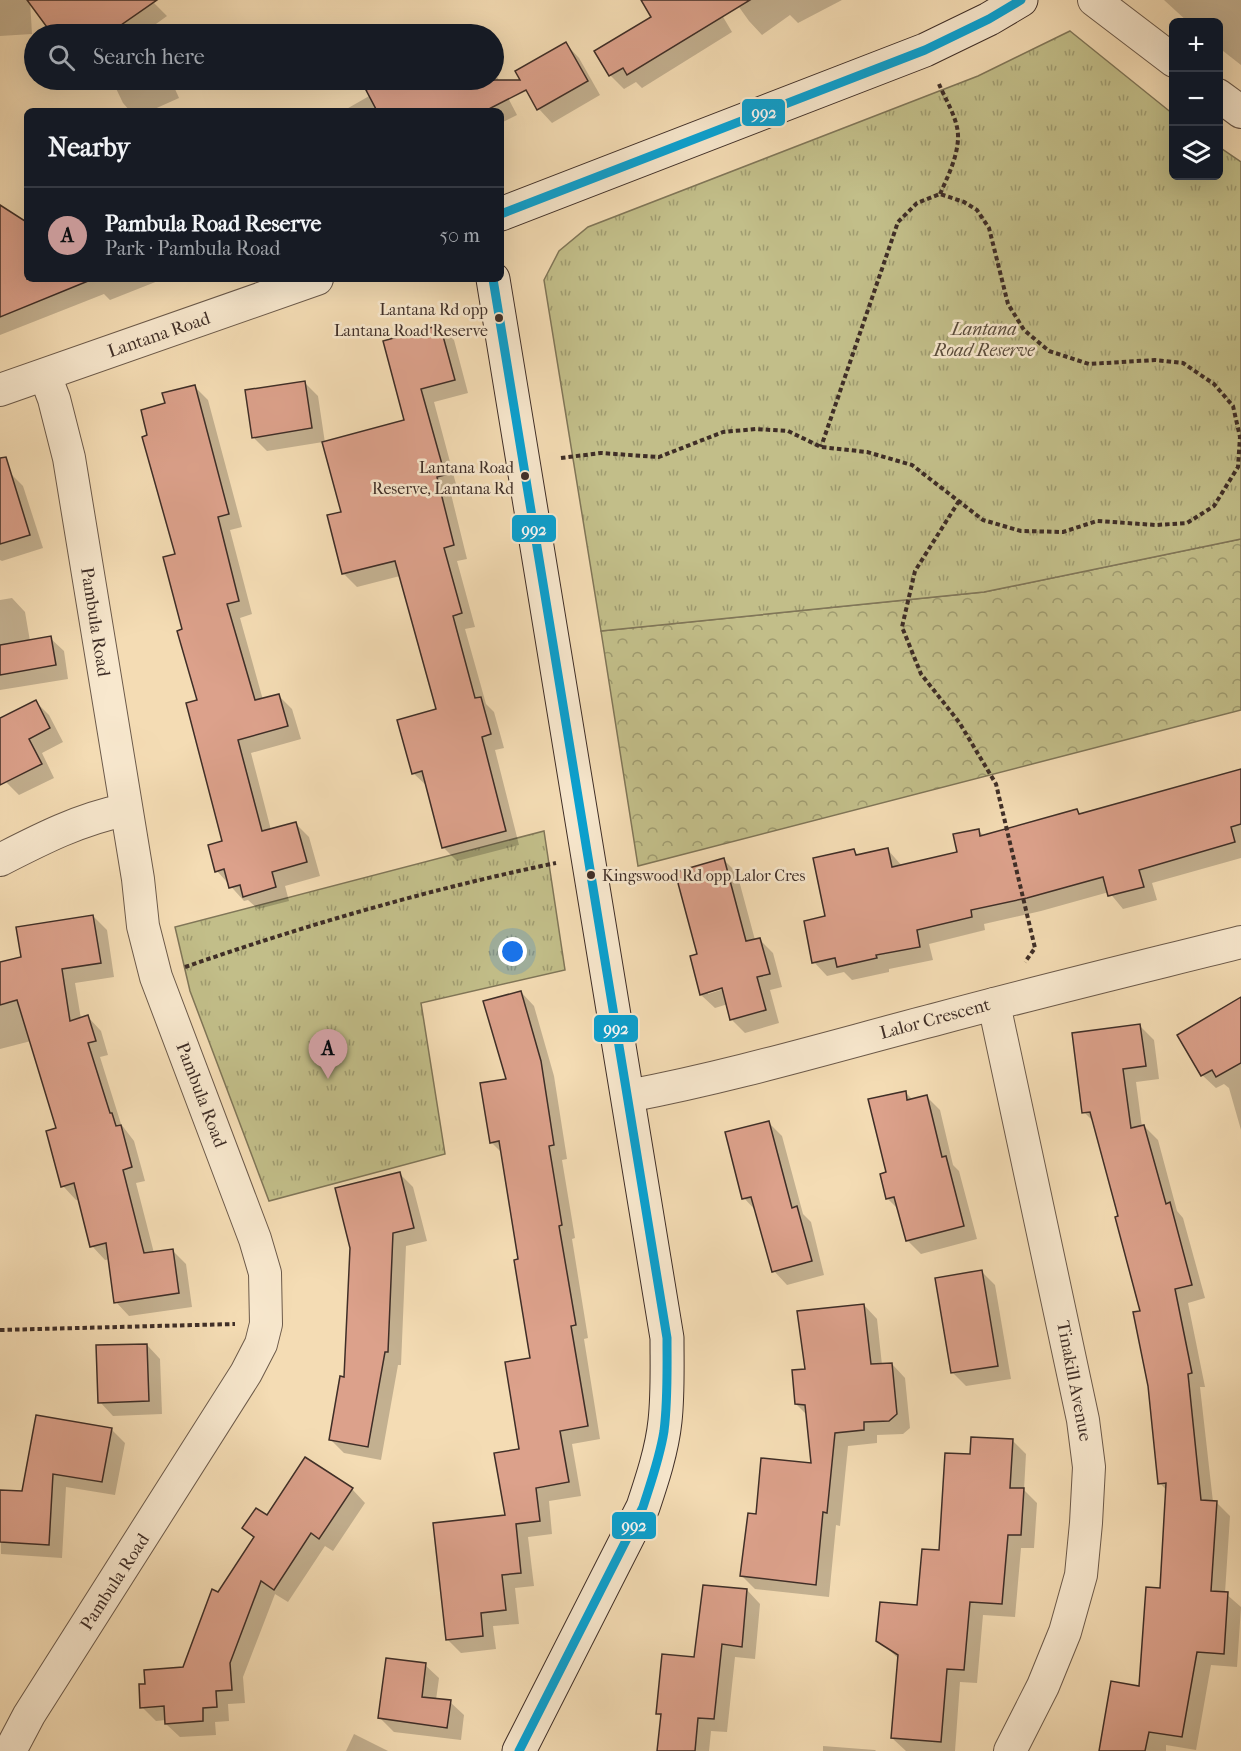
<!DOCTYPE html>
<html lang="en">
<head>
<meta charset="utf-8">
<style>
	:root { --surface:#171b24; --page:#20242c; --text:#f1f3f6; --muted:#9ea1a6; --line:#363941; --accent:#c59692 }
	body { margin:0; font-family:"IM FELL French Canon",serif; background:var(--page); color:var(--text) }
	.controls { position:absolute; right:18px; top:18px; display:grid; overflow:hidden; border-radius:9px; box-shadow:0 6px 24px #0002 }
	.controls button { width:54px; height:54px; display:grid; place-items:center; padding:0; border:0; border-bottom:2px solid var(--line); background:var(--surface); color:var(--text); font:30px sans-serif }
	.you { position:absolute; left:513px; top:952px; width:21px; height:21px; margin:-15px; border:4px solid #fff; border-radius:50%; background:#1a73e8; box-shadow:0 0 0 9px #1a73e833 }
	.badge { display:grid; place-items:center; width:39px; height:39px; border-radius:50%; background:var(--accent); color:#111; font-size:20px; font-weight:700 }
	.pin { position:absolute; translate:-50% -50px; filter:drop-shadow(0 2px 3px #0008) }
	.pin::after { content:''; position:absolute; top:32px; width:21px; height:18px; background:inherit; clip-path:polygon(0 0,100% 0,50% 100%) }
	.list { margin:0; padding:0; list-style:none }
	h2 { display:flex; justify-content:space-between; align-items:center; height:78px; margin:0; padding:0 24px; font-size:26px }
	h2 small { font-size:20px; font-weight:400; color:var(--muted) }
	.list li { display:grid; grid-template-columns:39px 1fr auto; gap:18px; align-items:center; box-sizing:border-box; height:96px; padding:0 24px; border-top:2px solid var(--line) }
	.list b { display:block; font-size:22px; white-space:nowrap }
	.list p { margin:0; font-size:20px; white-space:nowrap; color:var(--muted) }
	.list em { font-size:20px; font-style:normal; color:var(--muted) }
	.icon { flex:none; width:33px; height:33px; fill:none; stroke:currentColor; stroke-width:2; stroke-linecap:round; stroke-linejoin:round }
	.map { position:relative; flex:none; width:1241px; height:1751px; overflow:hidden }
	.search { position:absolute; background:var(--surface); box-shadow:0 6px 24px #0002; left:24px; top:24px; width:480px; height:66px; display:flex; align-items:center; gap:15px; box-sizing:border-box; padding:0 21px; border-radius:33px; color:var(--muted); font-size:22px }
	.panel { position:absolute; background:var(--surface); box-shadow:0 6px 24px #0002; left:24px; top:108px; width:480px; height:174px; border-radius:9px }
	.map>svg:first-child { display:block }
</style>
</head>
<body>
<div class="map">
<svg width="1241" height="1751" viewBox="0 0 1241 1751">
	<defs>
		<pattern id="forest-crowns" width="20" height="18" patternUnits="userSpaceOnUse" patternTransform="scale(1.5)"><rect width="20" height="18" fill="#c2be89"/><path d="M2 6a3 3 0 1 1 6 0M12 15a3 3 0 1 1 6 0" fill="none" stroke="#9f9b70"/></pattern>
		<pattern id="park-tufts" width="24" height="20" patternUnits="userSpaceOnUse" patternTransform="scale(1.5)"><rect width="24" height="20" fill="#c2be89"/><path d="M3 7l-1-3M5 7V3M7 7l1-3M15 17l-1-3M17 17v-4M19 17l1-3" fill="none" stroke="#9f9b70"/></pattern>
	</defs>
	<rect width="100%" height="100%" fill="#f4dcb4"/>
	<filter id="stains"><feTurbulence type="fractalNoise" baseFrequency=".00333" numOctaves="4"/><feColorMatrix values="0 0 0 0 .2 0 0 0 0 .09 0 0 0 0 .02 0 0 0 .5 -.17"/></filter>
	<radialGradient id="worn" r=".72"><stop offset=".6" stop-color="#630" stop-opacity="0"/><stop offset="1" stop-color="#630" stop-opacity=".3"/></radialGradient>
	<!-- forest -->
	<polygon fill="url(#forest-crowns)" stroke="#807658" stroke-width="1.5" points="1241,539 1241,710 638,866 601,631 984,592"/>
	<!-- park -->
	<g fill="url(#park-tufts)" stroke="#807658" stroke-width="1.5">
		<polygon points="1070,31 1173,114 1174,176 1218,176 1219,147 1241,162 1241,539 984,592 601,631 544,280 559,251 588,227 978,76"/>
		<polygon points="544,831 565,970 421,1003 445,1154 269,1201 190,991 175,927"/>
	</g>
	<!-- shadow -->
	<g fill="#0003" fill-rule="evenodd">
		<polygon points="0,0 30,0 32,34 0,36"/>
		<polygon points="44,0 144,0 154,3 167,16 149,29 151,34 54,34 34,7"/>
		<polygon points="642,0 713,0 732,32 642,88 636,82 624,89 610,75 596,51 653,17"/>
		<polygon points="734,0 842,0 798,23 790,15 762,35 749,21"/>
		<polygon points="1164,0 1241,0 1241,65 1218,47 1218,22 1188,22"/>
		<polygon points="566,44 579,58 600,95 552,123 539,109"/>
		<polygon points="494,71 517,115 501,123 501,111 343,111 371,95 368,91 390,80 494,80"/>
		<polygon points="112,80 171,80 179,98 150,111 130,111 123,103"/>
		<polygon points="0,209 2,209 27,224 27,279 163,279 110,300 104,294 0,335"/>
		<polygon points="440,327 454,340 468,393 434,402 457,488 450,490 467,559 457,561 475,627 465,629 486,704 494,712 504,748 495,750 519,845 457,861 444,848 428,787 413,773 437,710 400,576 357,587 343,573 343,513 323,442 267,451 253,437 304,382 318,396 325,443 406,421"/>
		<polygon points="194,386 208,400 242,527 230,530 252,614 240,618 263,700 279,696 292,709 301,739 251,753 271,830 295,823 309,837 320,876 285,886 289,901 258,909 248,900 244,901 217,871 224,843 184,630 177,555 149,436 167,404"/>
		<polygon points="10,473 23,486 43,548 2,561 0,560 0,476"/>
		<polygon points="12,598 25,612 30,641 50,638 64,651 68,679 0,690 0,600"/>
		<polygon points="36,702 49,715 63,742 42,753 54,778 19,795 6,782 0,770 0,720"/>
		<polygon points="1241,769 1241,858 1152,883 1157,900 1123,909 1109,892 1041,911 984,924 985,930 929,944 933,960 889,969 889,972 852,980 844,972 827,976 814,962 827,917 854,851 859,856 888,850 902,866 959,853 978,830 984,836 1077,811 1081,815"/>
		<path d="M 724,860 L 737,873 L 755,940 L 759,939 L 773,953 L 782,987 L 770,990 L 779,1023 L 745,1033 L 732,1020 L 728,1004 L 715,1008 L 701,995 L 698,955 ZM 729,985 L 730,987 L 708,994 L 708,991 Z"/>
		<polygon points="93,916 107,930 114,977 75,983 81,1019 88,1017 101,1031 108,1055 100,1057 121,1124 134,1141 145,1181 136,1183 154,1253 172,1250 186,1264 192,1307 129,1316 116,1302 110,1259 105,1260 92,1246 80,1199 76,1200 63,1186 58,1129 31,1041 0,1049 0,964 23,958"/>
		<polygon points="521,992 534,1006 554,1076 567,1159 562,1160 575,1238 572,1239 588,1338 584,1339 600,1439 572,1444 581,1496 549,1501 552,1534 528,1537 534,1586 515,1588 519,1624 493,1626 496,1649 461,1653 447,1639 506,1516 521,1450 532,1359 520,1261 502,1153 491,1142 508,1080"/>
		<polygon points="1241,1001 1241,1130 1229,1088 1224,1084 1216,1088 1202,1075"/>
		<polygon points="1140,1026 1154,1040 1159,1079 1136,1082 1142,1127 1144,1126 1158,1140 1177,1211 1183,1218 1205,1298 1188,1303 1205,1387 1200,1387 1213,1502 1216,1502 1230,1516 1225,1593 1241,1607 1237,1667 1211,1665 1196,1750 1166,1745 1166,1751 1100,1751 1140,1688 1161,1590 1167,1491 1160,1483 1141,1312 1120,1217 1095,1123 1084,1112"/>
		<polygon points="905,1092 913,1100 927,1097 940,1110 953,1165 959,1171 977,1239 921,1254 907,1240 899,1210 887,1198 887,1173"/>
		<polygon points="768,1122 782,1136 803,1214 811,1222 824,1275 787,1285 774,1271 757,1212 744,1198"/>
		<polygon points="399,1173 413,1187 427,1241 406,1246 401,1365 398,1365 381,1460 344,1453 330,1439"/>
		<polygon points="982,1272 995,1285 1011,1379 966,1386 953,1373"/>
		<polygon points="864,1305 877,1319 882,1365 892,1364 905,1378 910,1428 903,1434 877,1435 877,1443 848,1446 840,1526 836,1525 829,1597 755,1589 742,1576 757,1515 813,1465 807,1415 796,1404 807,1371"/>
		<polygon points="147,1345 160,1359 162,1414 113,1416 100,1402"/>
		<polygon points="112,1430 125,1443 115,1495 66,1487 62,1558 1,1554 0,1491 24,1492"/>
		<polygon points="1013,1441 1026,1454 1024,1490 1037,1503 1034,1548 1021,1548 1015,1617 983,1615 977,1683 960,1682 955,1751 906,1751 892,1738 899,1659 878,1640 918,1607 941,1552 972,1456"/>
		<polygon points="352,1489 365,1503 333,1551 325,1546 288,1602 275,1594 243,1677 245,1703 228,1704 229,1721 215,1722 216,1735 180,1737 166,1724 166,1720 156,1721 142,1707 147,1685 185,1669 219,1593 255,1539 244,1528 267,1517"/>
		<polygon points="747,1590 760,1604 755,1659 735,1657 727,1732 711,1731 709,1751 659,1751 662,1718 658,1713"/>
		<polygon points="425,1665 439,1678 436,1700 450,1702 464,1715 461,1740 394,1732 380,1718"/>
		<polygon points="354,1734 388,1751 346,1751"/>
		<polygon points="823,1746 875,1750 876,1751 823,1751"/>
	</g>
	<!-- building -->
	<g fill="#dca18b" stroke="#3f2e27" stroke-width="1.5">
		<polygon points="27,0 157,0 108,34 52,34"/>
		<polygon points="641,0 750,0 627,75 623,68 609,76 594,51 651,17"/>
		<polygon points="566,42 588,81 537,110 526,90 485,111 377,111 366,90 386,80 520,80 515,71"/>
		<polygon points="0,205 25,221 27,227 27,279 93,279 0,317"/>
		<polygon points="440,325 455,380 421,389 445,475 437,477 454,545 444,548 462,613 453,616 475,698 481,697 491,734 482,737 506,831 442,848 422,771 412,774 397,720 436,709 395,561 342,574 327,515 341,512 322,442 404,420 383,341"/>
		<polygon points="305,381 312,428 252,438 245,390"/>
		<polygon points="195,385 229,514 218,517 239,601 227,604 255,700 279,694 288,726 238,740 262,831 296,822 307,862 272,872 276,887 243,897 240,885 229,888 224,869 215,872 208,845 222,841 186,703 197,700 177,631 182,629 163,557 175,554 142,437 147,435 141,410 165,403 162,393"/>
		<polygon points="6,457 30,535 0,544 0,458"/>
		<polygon points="51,636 56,665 0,675 0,645"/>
		<polygon points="36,700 50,728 29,739 42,764 0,785 0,718"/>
		<polygon points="1241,769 1241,824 1231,827 1235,842 1139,870 1144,887 1108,896 1103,877 1027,898 971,910 972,917 917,930 920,947 876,955 877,958 837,967 835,958 812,963 804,921 825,916 813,858 854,849 856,855 888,848 892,867 957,852 953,834 979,829 980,836 1077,809 1079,814"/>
		<polygon points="724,858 746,941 760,938 770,974 757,977 766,1010 730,1020 722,988 700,995 690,956 697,954 675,872"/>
		<polygon points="93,915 101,963 62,969 70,1021 88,1015 96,1041 88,1043 110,1113 112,1113 116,1126 121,1125 132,1167 123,1170 144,1253 173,1249 179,1293 114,1303 106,1243 90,1247 74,1183 61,1187 46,1131 56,1128 17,1000 0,1005 0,962 21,957 16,927"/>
		<polygon points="521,991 541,1061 554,1145 549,1146 562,1225 559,1226 576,1325 571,1326 588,1426 560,1431 569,1482 536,1488 540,1521 516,1524 521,1573 502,1575 506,1610 481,1613 483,1636 446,1640 433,1523 505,1515 494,1453 519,1449 505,1362 530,1358 514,1260 518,1259 499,1141 490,1143 480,1083 506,1079 483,1001"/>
		<polygon points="1241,997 1241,1063 1216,1077 1212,1070 1201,1076 1177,1035"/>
		<polygon points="1140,1024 1146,1066 1123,1069 1131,1128 1144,1125 1166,1204 1170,1202 1192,1285 1175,1289 1192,1373 1188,1374 1201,1500 1217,1501 1211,1591 1228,1592 1224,1654 1197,1652 1182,1737 1149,1732 1145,1751 1099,1751 1111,1681 1139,1686 1146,1587 1160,1588 1166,1483 1158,1484 1148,1386 1133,1312 1140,1311 1115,1217 1118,1216 1090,1112 1082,1113 1072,1033"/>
		<polygon points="906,1091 907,1100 927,1095 942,1157 946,1156 964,1226 906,1241 894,1197 886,1199 880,1174 886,1172 868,1099"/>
		<polygon points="769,1121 792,1208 797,1206 812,1261 772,1272 751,1197 742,1199 725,1132"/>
		<polygon points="400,1172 414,1228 393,1233 388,1352 385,1352 368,1447 329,1440 340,1376 344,1377 350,1248 335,1188"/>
		<polygon points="982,1270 998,1366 951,1373 935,1278"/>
		<polygon points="864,1304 871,1364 892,1363 897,1414 889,1421 864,1422 864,1430 835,1433 827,1513 823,1512 816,1585 740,1576 748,1513 756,1514 761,1458 811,1463 805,1405 795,1404 792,1370 805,1369 797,1311"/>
		<polygon points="147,1344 149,1401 98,1403 96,1345"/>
		<polygon points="36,1415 112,1428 102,1482 53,1474 49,1545 0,1542 0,1490 22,1491"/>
		<polygon points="971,1437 1013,1439 1010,1488 1024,1488 1021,1535 1008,1535 1002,1604 970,1602 964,1670 947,1669 941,1742 891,1738 898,1655 876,1641 880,1602 917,1605 922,1549 939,1550 945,1453 970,1454"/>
		<polygon points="305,1457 353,1488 319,1539 311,1533 274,1590 261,1581 230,1663 232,1690 216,1691 217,1707 203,1708 203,1721 165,1724 164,1706 140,1708 139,1684 145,1684 144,1670 183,1667 212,1589 218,1592 254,1537 242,1528 256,1508 267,1515"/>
		<polygon points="703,1585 747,1589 742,1647 722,1644 714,1719 698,1718 695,1751 657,1751 661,1714 656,1714 662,1654 694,1657"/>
		<polygon points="386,1658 426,1663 422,1697 451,1700 447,1728 378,1718"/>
	</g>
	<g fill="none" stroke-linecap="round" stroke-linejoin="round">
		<!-- street casing -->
		<g stroke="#6c5a4a" stroke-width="34">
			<g id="street">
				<polyline points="1094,0 1174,61"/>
				<polyline points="1218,95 1241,112"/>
				<polyline points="0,390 317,279"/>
				<path d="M 0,860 C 41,839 80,819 125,810"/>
				<polyline points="994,1004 1083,1420 1089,1467 1086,1523 1081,1575 1065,1632 1043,1686 1010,1751"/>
				<path d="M 628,1096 C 734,1076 837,1045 941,1018 C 1041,991 1141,967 1241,942"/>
				<polyline points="10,1751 29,1715 246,1373 261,1344 266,1324 265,1273 255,1239 156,977 143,926 138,879 69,458 54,399 45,375"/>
			</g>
		</g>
		<!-- secondary casing -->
		<g stroke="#3f2e27" stroke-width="35">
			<g id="secondary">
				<polyline points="501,214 925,50 989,19 1021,0"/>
				<path d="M 493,279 L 667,1338 C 667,1366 668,1394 665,1421 C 662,1450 652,1480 643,1507 L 519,1751"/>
			</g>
		</g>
		<!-- path -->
		<g stroke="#3f2e27" stroke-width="4" stroke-dasharray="4.5 3" stroke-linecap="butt">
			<path d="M 939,84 C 946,101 959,120 958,139 C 957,158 948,176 940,194"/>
			<polyline points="561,458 601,453 659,457 723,432 756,429 788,431 821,447 867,452 912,465 983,520 1021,531 1063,532 1097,521 1156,525 1187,523 1214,506 1238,467 1240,437 1233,406 1214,384 1183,363 1155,360 1089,364 1049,351 1024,330 1008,304 989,228 977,210 964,202 940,194 917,203 898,222 821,447"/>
			<polyline points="959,501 915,571 902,627 921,674 959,722 996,784 1035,948 1025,962"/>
			<path d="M 185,967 C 306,925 430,889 556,863"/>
			<polyline points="0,1330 235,1324"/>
		</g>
		<!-- street -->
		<use href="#street" stroke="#f8e8ce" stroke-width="32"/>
		<!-- secondary -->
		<use href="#secondary" stroke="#f8e8ce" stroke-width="33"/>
		<!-- bus-1 casing -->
		<g stroke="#f8e8ce" stroke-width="14">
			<g id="bus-1">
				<polyline points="501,214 925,50 989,19 1021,0"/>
				<path d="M 493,279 L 667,1338 C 667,1369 668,1400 664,1431 C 660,1457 651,1482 643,1507 L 519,1751"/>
			</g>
		</g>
		<!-- bus-1 -->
		<use href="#bus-1" stroke="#09a1d1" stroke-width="9"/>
	</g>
	<!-- markers -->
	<g fill="#3f2e27" stroke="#f8e8ce" stroke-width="2">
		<circle cx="499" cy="318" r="5"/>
		<circle cx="525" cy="476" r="5"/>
		<circle cx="591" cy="875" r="5"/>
	</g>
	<g text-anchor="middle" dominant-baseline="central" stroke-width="5" stroke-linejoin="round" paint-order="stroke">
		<!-- bus labels -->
		<g font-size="16" fill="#3f2e27" stroke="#f8e8ce" text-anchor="end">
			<text x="488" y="309">Lantana Rd opp<tspan x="488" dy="21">Lantana Road Reserve</tspan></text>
			<text x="514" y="467">Lantana Road<tspan x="514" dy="21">Reserve, Lantana Rd</tspan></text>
			<text x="602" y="875" text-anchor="start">Kingswood Rd opp Lalor Cres</text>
		</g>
		<!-- park labels -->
		<g font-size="18" font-style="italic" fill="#594b3b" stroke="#f8e8ce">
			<text x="984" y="329">Lantana<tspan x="984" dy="21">Road Reserve</tspan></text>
		</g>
		<!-- street labels -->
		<g font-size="18" fill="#3f2e27" stroke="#f8e8ce">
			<text transform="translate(159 335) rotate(-19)">Lantana Road</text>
			<text transform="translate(95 622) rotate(81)">Pambula Road</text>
			<text transform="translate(935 1019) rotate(-15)">Lalor Crescent</text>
			<text transform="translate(201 1095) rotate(69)">Pambula Road</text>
			<text transform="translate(1074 1381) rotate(79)">Tinakill Avenue</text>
			<text transform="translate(115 1582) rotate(-57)">Pambula Road</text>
		</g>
	</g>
	<g stroke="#f8e8ce" stroke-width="2">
		<rect x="741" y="98" width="45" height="29" rx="6" fill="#09a1d1"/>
		<rect x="511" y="514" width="46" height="29" rx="6" fill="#09a1d1"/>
		<rect x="593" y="1014" width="46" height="29" rx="6" fill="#09a1d1"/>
		<rect x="611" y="1511" width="46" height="29" rx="6" fill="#09a1d1"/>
	</g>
	<g font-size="16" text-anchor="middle" font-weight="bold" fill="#fff">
		<text x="764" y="118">992</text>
		<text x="534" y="535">992</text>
		<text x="616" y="1034">992</text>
		<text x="634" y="1531">992</text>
	</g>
	<rect width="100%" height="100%" filter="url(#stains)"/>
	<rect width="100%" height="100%" fill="url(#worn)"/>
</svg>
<div class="controls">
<button>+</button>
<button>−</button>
<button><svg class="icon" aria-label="layers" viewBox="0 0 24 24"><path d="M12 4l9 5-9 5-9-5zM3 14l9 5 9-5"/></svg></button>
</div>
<div class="you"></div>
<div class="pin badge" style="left:328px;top:1079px">A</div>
<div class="search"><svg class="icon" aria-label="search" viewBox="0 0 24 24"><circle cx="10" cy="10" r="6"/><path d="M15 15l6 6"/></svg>Search here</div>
<section class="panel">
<h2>Nearby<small></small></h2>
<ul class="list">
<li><span class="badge">A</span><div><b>Pambula Road Reserve</b><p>Park · Pambula Road</p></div><em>50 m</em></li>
</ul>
</section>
</div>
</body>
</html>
